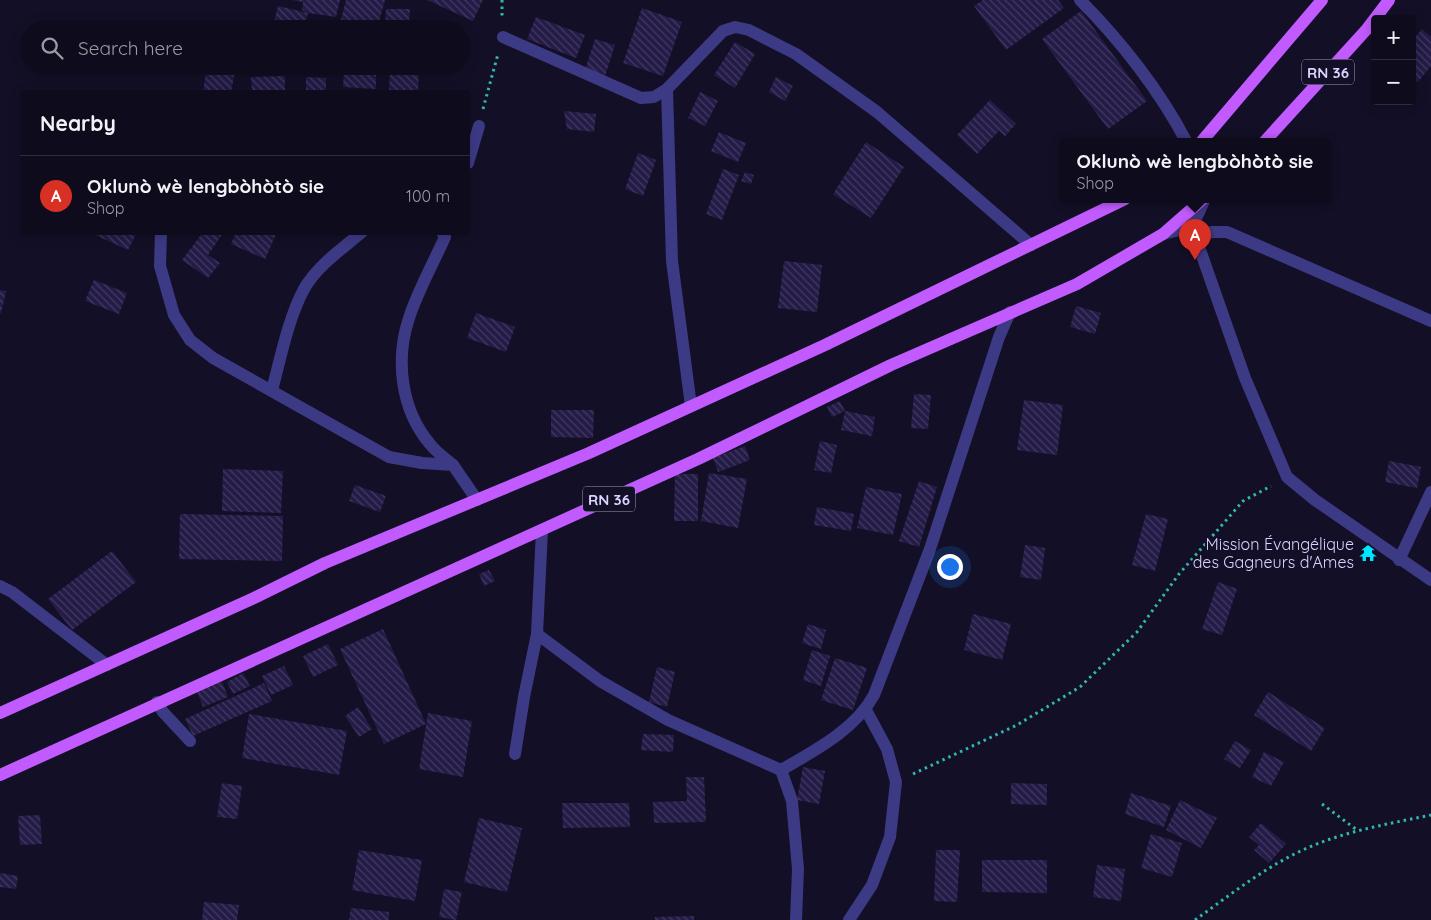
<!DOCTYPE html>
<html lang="en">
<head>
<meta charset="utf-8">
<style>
	:root { --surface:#0e0b1c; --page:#1c1929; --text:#f1f3f6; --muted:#9b9ba3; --line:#2e2b3b; --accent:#d93025 }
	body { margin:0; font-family:Quicksand,sans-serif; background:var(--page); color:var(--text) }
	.controls { position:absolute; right:15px; top:15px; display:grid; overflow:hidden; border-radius:5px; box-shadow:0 2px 12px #0003 }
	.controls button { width:45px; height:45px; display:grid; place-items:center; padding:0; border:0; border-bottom:1px solid var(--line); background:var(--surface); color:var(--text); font:25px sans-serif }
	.you { position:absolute; left:949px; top:566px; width:18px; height:18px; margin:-12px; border:4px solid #fff; border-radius:50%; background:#1a73e8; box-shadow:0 0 0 8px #1a73e833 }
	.badge { display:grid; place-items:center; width:32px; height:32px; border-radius:50%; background:var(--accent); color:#fff; font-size:16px; font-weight:700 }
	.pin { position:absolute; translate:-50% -41px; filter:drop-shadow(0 1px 2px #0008) }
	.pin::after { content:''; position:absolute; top:26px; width:18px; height:15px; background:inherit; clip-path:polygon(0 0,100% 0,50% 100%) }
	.popup { position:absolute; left:1060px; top:138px; width:270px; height:65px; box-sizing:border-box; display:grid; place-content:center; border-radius:5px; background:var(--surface); filter:drop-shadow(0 1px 4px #0005); font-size:16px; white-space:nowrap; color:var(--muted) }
	.popup b { font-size:19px; color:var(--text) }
	.popup::after { content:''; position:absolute; left:50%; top:100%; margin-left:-10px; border:10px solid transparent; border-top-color:var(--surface) }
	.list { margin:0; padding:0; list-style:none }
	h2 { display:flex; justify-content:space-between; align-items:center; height:65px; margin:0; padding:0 20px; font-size:21px }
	h2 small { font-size:16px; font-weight:400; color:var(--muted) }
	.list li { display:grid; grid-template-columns:32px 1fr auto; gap:15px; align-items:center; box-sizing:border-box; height:80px; padding:0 20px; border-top:1px solid var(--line) }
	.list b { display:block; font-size:19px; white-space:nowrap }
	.list p { margin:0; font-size:16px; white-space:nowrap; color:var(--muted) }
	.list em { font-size:16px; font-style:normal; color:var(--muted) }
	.icon { flex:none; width:28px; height:28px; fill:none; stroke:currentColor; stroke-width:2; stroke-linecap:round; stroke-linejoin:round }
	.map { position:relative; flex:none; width:1431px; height:920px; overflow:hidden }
	.search { position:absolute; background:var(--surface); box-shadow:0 2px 12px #0003; left:20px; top:20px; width:450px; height:55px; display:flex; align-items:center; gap:12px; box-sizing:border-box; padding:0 18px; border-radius:28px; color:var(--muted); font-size:19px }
	.panel { position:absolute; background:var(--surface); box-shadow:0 2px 12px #0003; left:20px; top:90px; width:450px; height:145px; border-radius:5px }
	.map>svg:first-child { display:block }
</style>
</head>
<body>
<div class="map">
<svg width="1431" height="920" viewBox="0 0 1431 920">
	<defs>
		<pattern id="building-back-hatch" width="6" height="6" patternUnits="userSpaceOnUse" patternTransform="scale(1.25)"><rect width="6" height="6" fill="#241b47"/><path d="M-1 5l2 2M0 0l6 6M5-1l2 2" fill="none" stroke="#433b63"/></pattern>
	</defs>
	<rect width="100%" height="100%" fill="#130f26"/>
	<!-- building -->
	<g fill="url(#building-back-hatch)">
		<polygon points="292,0 340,0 336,17 308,13 302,10 303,2"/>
		<polygon points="346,0 385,0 377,29 341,20"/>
		<polygon points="427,0 483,0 473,21"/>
		<polygon points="983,0 1058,0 1064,8 1006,50 974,6"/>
		<polygon points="278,6 308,13 304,29 273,26"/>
		<polygon points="642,8 682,22 663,76 623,63"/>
		<polygon points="386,9 410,9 409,24 435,26 435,29 385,29"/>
		<polygon points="1081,11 1147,101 1108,129 1042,39"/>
		<polygon points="536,17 585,35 576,58 527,39"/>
		<polygon points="1422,29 1431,37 1431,66 1418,82 1412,77 1412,41"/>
		<polygon points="595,39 615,45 605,76 585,70"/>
		<polygon points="735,42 755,54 735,88 714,75"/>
		<polygon points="207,66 236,66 231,92 203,92"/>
		<rect x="300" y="66" width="14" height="8"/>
		<polygon points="318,66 332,66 331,75 318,74"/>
		<polygon points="390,66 419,66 418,92 389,91"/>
		<polygon points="344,72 376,74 376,89 343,87"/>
		<polygon points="285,76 285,92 252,92 251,77"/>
		<polygon points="306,77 326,78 326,92 306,92"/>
		<polygon points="776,77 793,86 785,101 769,92"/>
		<polygon points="700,92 718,101 705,126 688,118"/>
		<polygon points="990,100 1016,124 1005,136 999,131 977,154 957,135"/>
		<polygon points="564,111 596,114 594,132 567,129"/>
		<polygon points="719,132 746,143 738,162 711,151"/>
		<polygon points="866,142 904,167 871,218 833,194"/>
		<polygon points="638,153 656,160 643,196 625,189"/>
		<polygon points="723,169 739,175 722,220 706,214"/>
		<polygon points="745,172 754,175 751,184 741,181"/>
		<polygon points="97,232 137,232 128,250 95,235"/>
		<polygon points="203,232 224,232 208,255 220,263 208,278 182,260"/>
		<polygon points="236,232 277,232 265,259 231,244"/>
		<polygon points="784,261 822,265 817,312 778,308"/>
		<polygon points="94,280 127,293 119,314 85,301"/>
		<polygon points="0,290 6,291 1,314 0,313"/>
		<polygon points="1076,306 1101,313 1095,334 1070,327"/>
		<polygon points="476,313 515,327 506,352 467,338"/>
		<polygon points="914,394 931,395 928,429 911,428"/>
		<polygon points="1024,400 1063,405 1057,455 1017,450"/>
		<polygon points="840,401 845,411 832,417 827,407"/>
		<polygon points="551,410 594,410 593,438 551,437"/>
		<polygon points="845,411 875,417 872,436 841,430"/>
		<polygon points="820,441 837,445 831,473 814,470"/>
		<polygon points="745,446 750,460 718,472 713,458"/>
		<polygon points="1389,461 1421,467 1417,488 1385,482"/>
		<polygon points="223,469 283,471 281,513 222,511"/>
		<polygon points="709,473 747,479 738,528 701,521"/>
		<polygon points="675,474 698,474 698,521 674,521"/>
		<polygon points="919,481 937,487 919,547 899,541"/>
		<polygon points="355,485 386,496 380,512 349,501"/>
		<polygon points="866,487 902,494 893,535 857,528"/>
		<polygon points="817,507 854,514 851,531 814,525"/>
		<polygon points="180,514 283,516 282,561 179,559"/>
		<polygon points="1146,514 1168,519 1155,571 1132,565"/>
		<polygon points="1025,545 1045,548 1041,580 1020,577"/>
		<polygon points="112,551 136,582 72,630 48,599"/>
		<polygon points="489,570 495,581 484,586 479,574"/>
		<polygon points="1218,582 1237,589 1222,635 1202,629"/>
		<polygon points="973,614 1011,624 1002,660 964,650"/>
		<polygon points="808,624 826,630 821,649 802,643"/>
		<polygon points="383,629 426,724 384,744 340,649"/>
		<polygon points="328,644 338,665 313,677 303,656"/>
		<polygon points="812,650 830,656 821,686 803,680"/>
		<polygon points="835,658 867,668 853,710 821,700"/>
		<polygon points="284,666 293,685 271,695 262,676"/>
		<polygon points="657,667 675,672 667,707 649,702"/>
		<polygon points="243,673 250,686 233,694 227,682"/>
		<polygon points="221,679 228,697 203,707 196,689"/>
		<polygon points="264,683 272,701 193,736 185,719"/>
		<polygon points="1268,692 1325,728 1311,751 1254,715"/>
		<polygon points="358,707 372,729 359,737 345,716"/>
		<polygon points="428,713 472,721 463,777 419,769"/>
		<polygon points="249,714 347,731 339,775 242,758"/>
		<polygon points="643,734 674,735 673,752 641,750"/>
		<polygon points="1235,741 1251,750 1240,768 1224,759"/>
		<polygon points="1264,752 1284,762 1271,786 1252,777"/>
		<polygon points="803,767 825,771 819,804 797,800"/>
		<polygon points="686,777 704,777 706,822 654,823 653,802 687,801"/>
		<polygon points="222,783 242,786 237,819 217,817"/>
		<polygon points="1011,783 1047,784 1047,805 1011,804"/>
		<polygon points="1131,793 1171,806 1164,827 1125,814"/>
		<polygon points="1180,800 1217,818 1201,848 1166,830"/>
		<polygon points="562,803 629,803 630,827 563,828"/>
		<polygon points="40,815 42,844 20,845 18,816"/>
		<polygon points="479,818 522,828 507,892 464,882"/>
		<polygon points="1261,823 1286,844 1269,863 1254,850 1259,845 1249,837"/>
		<polygon points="1151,834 1182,843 1172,877 1141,868"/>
		<polygon points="359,850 422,860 415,901 352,890"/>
		<polygon points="936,850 960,850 957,902 934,901"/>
		<polygon points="982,860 1047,860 1047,893 982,892"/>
		<polygon points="1097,865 1125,869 1121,901 1093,897"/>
		<polygon points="0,873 18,876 16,889 0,887"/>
		<polygon points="444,889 462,892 456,920 439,917"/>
		<polygon points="204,902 239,905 237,920 202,920"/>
		<polygon points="351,908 389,912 389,920 349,920"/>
		<polygon points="694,916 694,920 655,920 655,917"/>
	</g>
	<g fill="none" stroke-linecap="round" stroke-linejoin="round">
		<!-- path -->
		<g stroke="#2fb8b0" stroke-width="3" stroke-dasharray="2.5 4" stroke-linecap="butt">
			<polyline points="502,0 502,19"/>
			<polyline points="483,109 498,54"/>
			<polyline points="913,774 1017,725 1080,687 1137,632 1179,574 1243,501 1271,486"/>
			<polyline points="1322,804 1357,830"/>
			<path d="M 1195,920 C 1230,895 1265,867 1305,849 C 1345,831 1388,824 1431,815"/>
		</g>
		<!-- minor -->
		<g stroke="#3d3a85" stroke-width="12">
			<path d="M 1080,0 C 1120,40 1160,91 1186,141"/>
			<polyline points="503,37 641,98 654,97 667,89 723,31 735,27 749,30 796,54 877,112 1031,245"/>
			<polyline points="667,89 672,261 691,406"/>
			<polyline points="468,163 479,126"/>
			<polyline points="1192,227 1205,199"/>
			<polyline points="161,232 160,266 174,315 190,340 213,358 389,457 422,463 453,465 477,500"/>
			<path d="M 442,232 L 445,237 C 433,264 418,290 409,318 C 395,360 401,410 430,444 C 436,452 445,458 453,465"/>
			<polyline points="1163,234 1192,227 1245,378 1287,477 1315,500 1431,580"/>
			<polyline points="1198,239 1211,232 1227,232 1431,321"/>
			<path d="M 272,390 C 281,357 288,319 304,289 C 317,266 342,249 362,232"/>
			<path d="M 542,530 L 537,634 L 600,681 L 668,720 L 781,770 C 814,751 855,730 874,695 L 930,549 L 999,337 L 1010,312"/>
			<polyline points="1399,560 1431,492"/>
			<polyline points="0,586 12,592 107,665"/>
			<polyline points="157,702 163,712 190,741"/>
			<polyline points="515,754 524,697 537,634"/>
			<polyline points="781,770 792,801 798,869 796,920"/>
			<polyline points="849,920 872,885 890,837 896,782 887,749 866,710"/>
		</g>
		<!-- major -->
		<g stroke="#c25bff" stroke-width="12">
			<polyline points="1202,141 1322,0"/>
			<polyline points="1265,141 1367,29 1389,0"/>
			<polyline points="0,713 254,598 325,563 589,453 825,345 1125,199"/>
			<polyline points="0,775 698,459 891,365 1077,284 1163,234 1203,199"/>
		</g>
	</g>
	<!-- icons -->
	<defs>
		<g id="temple-bare" transform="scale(1.35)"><path d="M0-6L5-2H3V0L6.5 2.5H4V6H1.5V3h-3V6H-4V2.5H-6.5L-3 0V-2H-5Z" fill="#00e5ff" stroke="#130f26" stroke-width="2.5" paint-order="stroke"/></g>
	</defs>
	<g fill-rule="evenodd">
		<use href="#temple-bare" x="1368" y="553"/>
	</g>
	<g text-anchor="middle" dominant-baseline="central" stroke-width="4" stroke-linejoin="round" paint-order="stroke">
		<!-- shield labels -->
		<g fill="#130f26" stroke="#9e99be" stroke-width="1">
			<rect x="1302" y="59.5" width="52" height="25" rx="4"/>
			<rect x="583" y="486.5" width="52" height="25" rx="4"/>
		</g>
		<g font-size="15" font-weight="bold" fill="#d9d4ff">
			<text x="1328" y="72">RN 36</text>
			<text x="609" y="499">RN 36</text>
		</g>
		<!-- poi labels -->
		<g font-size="16" fill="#d9d4ff" stroke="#130f26" text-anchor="end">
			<text x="1354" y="544">Mission Évangélique<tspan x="1354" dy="18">des Gagneurs d'Ames</tspan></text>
		</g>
	</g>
</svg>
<div class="controls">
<button>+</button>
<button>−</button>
</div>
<div class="you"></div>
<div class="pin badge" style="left:1195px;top:260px">A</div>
<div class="popup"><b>Oklunò wè lengbòhòtò sie</b>Shop</div>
<div class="search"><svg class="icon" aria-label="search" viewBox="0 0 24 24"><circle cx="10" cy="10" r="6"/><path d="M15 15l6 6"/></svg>Search here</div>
<section class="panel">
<h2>Nearby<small></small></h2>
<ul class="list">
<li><span class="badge">A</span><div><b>Oklunò wè lengbòhòtò sie</b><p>Shop</p></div><em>100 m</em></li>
</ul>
</section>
</div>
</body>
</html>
